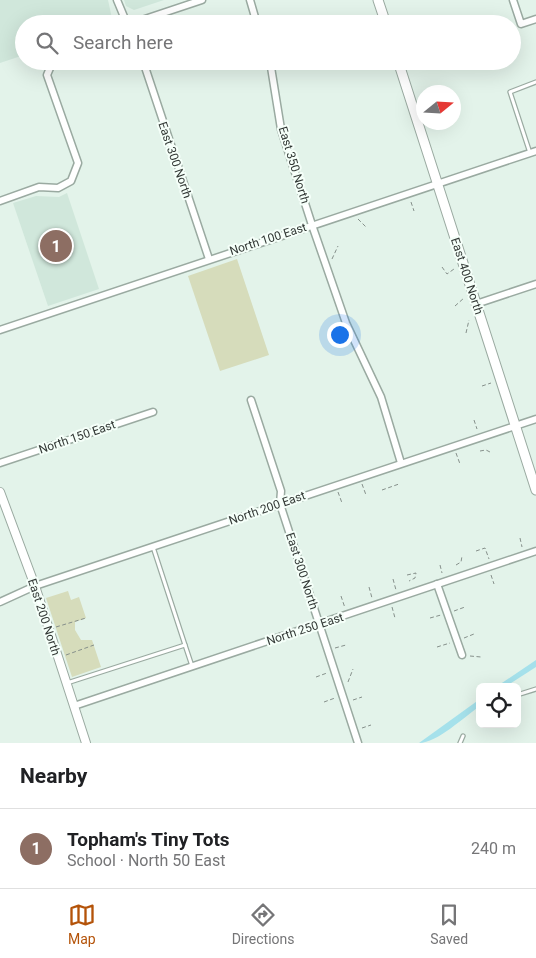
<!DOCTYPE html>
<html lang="en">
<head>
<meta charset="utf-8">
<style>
	:root { --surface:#fff; --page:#f2f2f2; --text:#202124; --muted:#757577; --line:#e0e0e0; --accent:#b45309 }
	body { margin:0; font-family:Roboto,sans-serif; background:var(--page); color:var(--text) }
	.controls { position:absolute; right:15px; bottom:15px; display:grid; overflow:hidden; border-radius:8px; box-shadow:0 5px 20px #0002 }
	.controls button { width:45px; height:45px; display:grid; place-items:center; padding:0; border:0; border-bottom:1px solid var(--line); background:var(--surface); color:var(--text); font:25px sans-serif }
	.compass { position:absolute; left:416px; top:85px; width:45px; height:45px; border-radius:50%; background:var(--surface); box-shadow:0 5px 20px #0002; rotate:72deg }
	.you { position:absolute; left:339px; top:334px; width:18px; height:18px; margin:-12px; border:4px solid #fff; border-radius:50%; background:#1a73e8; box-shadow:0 0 0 8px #1a73e833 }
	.badge { display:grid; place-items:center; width:32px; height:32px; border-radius:50%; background:var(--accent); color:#fff; font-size:16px; font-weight:700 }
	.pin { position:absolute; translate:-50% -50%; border:2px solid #fff; box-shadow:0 1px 5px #0006 }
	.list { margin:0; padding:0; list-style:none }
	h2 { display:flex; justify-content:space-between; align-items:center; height:65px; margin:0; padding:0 20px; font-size:21px }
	h2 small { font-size:16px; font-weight:400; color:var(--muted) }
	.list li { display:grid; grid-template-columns:32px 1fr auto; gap:15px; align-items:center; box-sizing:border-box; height:80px; padding:0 20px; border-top:1px solid var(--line) }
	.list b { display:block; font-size:19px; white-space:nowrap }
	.list p { margin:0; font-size:16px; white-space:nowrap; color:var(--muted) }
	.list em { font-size:16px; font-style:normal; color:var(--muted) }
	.icon { flex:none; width:28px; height:28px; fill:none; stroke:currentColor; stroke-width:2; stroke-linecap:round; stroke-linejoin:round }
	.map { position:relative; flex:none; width:536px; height:743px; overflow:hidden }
	.search { position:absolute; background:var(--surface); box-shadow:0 5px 20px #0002; left:15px; right:15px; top:15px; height:55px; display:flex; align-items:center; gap:12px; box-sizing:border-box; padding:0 18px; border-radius:28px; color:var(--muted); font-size:19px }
	.sheet { height:145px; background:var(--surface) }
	nav { display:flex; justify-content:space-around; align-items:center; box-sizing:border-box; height:70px; border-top:1px solid var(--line); background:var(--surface); font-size:14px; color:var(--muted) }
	nav a { display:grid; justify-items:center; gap:2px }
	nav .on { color:var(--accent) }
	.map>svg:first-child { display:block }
</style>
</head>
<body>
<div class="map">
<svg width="536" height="743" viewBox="0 0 536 743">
	<rect width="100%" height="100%" fill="#e3f3ea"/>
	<!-- built -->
	<g fill="#d0e7db">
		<polygon points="0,0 108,0 113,23 24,24 24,55 0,63"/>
		<polygon points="124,0 164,0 134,10 126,6"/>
		<polygon points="67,193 99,289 48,306 13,203 36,196 59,197"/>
	</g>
	<!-- green -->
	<g fill="#d6dcbb">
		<polygon points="237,259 269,355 220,371 188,276"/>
		<polygon points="68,591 71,600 79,597 86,618 75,622 75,630 81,640 92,640 101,667 72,677 46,598"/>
	</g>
	<!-- water -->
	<g fill="#a5e1eb">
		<polygon points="536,660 536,667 505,687 496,687"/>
		<path d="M 480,699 L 480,706 C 464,717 437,743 419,743 Z"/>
	</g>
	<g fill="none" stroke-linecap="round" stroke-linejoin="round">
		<!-- service casing -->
		<g stroke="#9aaaa1" stroke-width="5.5">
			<g id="service">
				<polyline points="530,153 510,92 536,82"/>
				<polyline points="185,645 192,666"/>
				<polyline points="67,683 185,645 153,547"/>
				<polyline points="517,695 536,689"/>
				<polyline points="460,743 463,736"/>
			</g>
		</g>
		<!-- minor casing -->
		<g stroke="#9aaaa1" stroke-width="9">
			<g id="minor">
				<polyline points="117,0 127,24"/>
				<polyline points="250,0 257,24"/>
				<polyline points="513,0 521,24 536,19"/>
				<polyline points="130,24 202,0"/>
				<polyline points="143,61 209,259"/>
				<polyline points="270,61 281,129 312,225 346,323 381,397 401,463"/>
				<polyline points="0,201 39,187 58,188 71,181 78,163 47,75 53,61"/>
				<polyline points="476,304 536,284"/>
				<polyline points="0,330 536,151"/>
				<polyline points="251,400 281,491 280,504 358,743"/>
				<polyline points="0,463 153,412"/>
				<polyline points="437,584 462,655"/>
				<polyline points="0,602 35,586 536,419"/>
				<polyline points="74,706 536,551"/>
			</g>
		</g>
		<!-- tertiary casing -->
		<g stroke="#9aaaa1" stroke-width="10">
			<polyline id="tertiary" points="0,492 35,586 86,743"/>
		</g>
		<!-- secondary casing -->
		<g stroke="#9aaaa1" stroke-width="11">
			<g id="secondary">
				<polyline points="378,0 386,24"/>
				<polyline points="398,61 536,490"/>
			</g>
		</g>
		<!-- path -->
		<g stroke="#86908b" stroke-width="1" stroke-dasharray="4 2.5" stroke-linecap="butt">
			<polyline points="411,202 414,211"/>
			<polyline points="358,219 366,227"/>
			<polyline points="332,259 338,246"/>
			<polyline points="442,267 447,274 454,269"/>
			<polyline points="455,306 464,298"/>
			<polyline points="466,333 469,320"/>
			<polyline points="482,386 491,383"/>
			<polyline points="474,420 477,429"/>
			<polyline points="480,451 486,450 492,453"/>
			<polyline points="456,453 460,464"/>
			<polyline points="362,484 366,495"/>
			<polyline points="382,490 399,484"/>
			<polyline points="338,492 342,503"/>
			<polyline points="520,538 522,547"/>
			<polyline points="476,551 485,548 489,559"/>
			<polyline points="440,565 442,573"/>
			<polyline points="456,565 461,562 462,556"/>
			<polyline points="407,575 416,573 415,578 409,581"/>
			<polyline points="491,575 494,584"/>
			<polyline points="393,579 396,590"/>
			<polyline points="369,587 372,598"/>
			<polyline points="341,596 345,608"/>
			<polyline points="392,607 395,618"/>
			<polyline points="454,611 465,607"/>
			<polyline points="430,618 441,615"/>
			<polyline points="56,627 86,618"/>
			<polyline points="464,638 474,634"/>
			<polyline points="437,647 450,643"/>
			<polyline points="335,648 346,645"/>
			<polyline points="66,655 94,645"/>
			<polyline points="470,656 481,657"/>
			<polyline points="316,677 327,673"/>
			<polyline points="348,682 353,669"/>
			<polyline points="353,700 362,697"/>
			<polyline points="324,702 335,698"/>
			<polyline points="362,728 371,725"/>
		</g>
		<!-- service -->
		<use href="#service" stroke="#fff" stroke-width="3"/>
		<!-- minor -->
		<use href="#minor" stroke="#fff" stroke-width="6"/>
		<!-- tertiary -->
		<use href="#tertiary" stroke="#fff" stroke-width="8"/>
		<!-- secondary -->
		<use href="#secondary" stroke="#fff" stroke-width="9"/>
	</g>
	<g text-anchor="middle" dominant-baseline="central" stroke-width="4" stroke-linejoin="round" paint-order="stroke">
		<!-- street labels -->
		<g font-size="12" fill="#323835" stroke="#f5fff9">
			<text transform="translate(175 160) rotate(71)">East 300 North</text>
			<text transform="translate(294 165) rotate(73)">East 350 North</text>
			<text transform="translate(268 239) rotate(-18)">North 100 East</text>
			<text transform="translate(467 276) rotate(72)">East 400 North</text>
			<text transform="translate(77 437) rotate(-19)">North 150 East</text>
			<text transform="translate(267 508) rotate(-19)">North 200 East</text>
			<text transform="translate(302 571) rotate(72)">East 300 North</text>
			<text transform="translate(44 617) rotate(72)">East 200 North</text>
			<text transform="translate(305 629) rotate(-18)">North 250 East</text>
		</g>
	</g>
</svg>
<div class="controls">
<button><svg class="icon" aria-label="locate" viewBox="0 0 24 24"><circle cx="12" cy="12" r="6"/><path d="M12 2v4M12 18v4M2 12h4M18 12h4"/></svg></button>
</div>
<svg class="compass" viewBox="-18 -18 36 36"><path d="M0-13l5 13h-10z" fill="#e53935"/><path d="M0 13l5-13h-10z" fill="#757577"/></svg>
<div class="you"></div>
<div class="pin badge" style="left:56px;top:246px;background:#8d6e63">1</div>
<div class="search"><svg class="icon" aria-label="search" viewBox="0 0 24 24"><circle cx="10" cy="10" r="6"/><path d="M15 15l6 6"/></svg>Search here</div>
</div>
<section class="sheet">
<h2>Nearby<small></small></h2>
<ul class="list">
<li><span class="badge" style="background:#8d6e63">1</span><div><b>Topham's Tiny Tots</b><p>School · North 50 East</p></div><em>240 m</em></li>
</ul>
</section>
<nav>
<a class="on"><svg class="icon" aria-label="map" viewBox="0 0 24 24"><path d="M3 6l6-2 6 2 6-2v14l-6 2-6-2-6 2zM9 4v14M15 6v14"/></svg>Map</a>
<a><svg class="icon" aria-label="directions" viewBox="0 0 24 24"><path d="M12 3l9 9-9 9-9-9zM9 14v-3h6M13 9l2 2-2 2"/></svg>Directions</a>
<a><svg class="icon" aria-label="saved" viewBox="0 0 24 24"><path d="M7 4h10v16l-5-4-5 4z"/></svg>Saved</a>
</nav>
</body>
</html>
